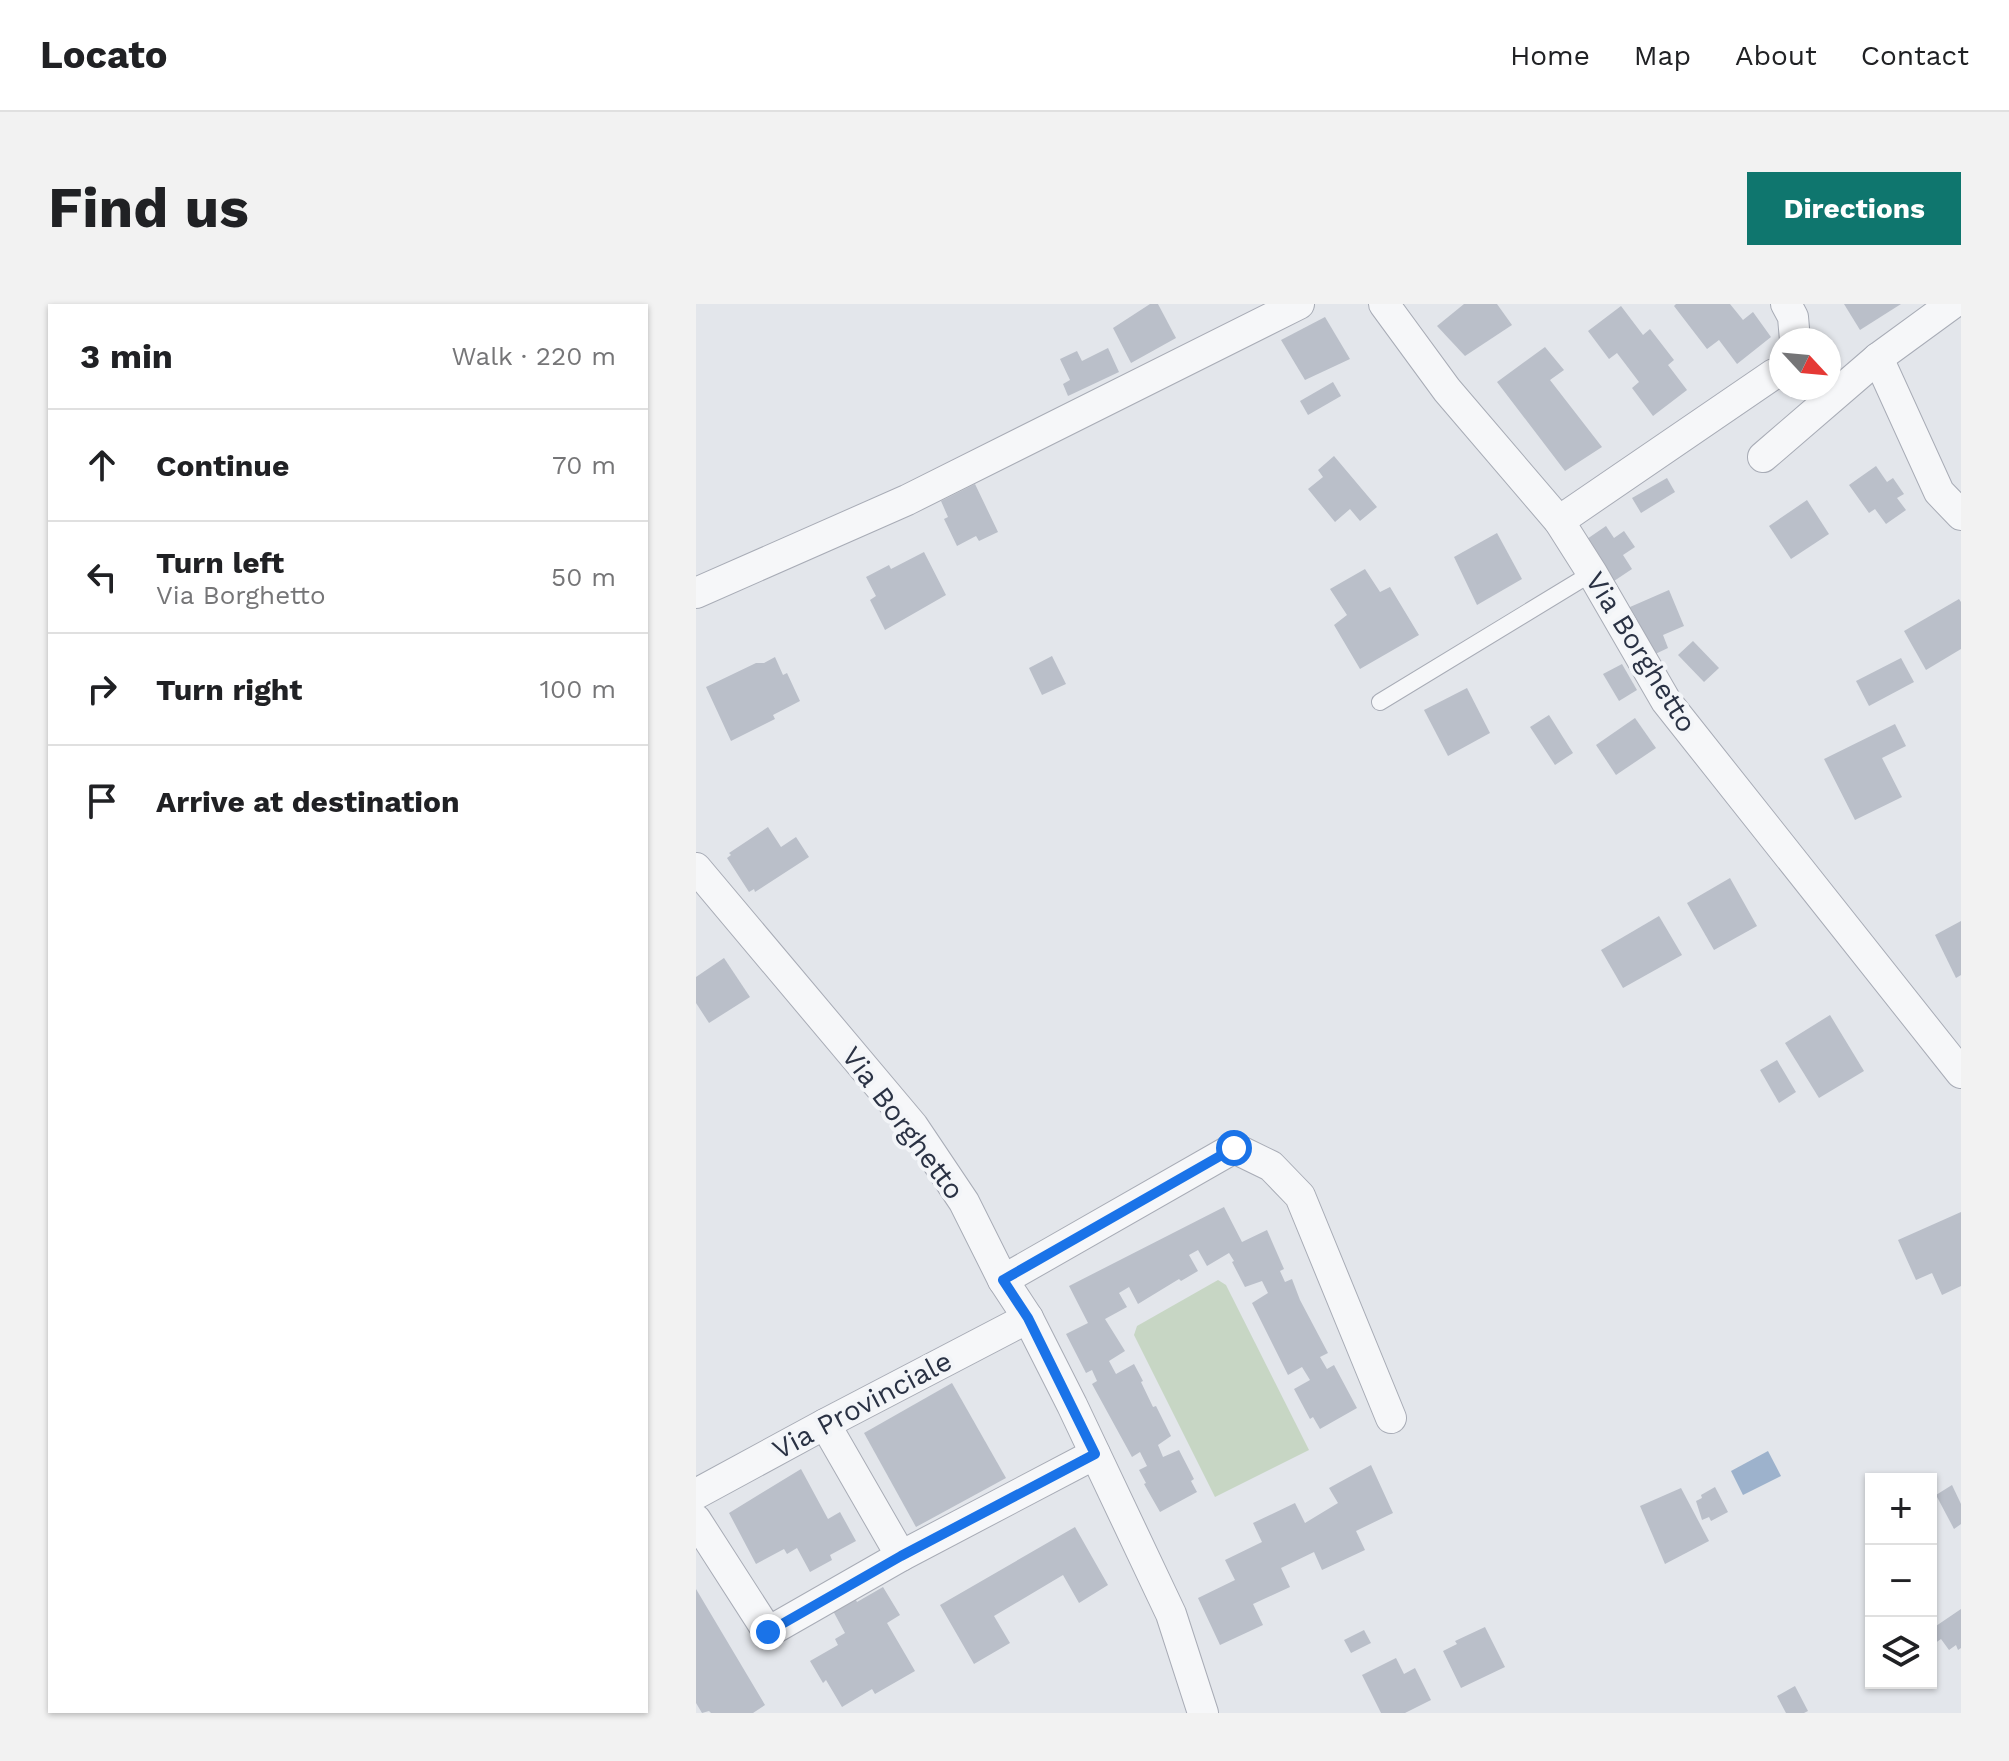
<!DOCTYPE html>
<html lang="en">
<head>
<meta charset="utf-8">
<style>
	:root { --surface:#fff; --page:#f2f2f2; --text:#202124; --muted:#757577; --line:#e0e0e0; --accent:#0f766e }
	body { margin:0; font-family:"Work Sans",sans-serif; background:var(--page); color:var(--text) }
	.controls { position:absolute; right:24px; bottom:24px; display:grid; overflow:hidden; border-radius:0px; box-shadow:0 2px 6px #0004 }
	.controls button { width:72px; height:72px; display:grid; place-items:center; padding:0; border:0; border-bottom:2px solid var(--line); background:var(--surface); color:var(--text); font:40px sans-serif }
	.compass { position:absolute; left:1073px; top:24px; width:72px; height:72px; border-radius:50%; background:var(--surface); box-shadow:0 2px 6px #0004; rotate:116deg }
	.stop { position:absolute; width:24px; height:24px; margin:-18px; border:6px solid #1a73e8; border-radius:50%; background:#fff }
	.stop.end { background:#1a73e8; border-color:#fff; box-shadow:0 2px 8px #0008 }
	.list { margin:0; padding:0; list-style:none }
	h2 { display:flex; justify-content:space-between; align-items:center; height:104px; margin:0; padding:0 32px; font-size:34px }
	h2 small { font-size:26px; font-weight:400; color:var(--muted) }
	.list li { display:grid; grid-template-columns:52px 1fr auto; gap:24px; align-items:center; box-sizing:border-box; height:112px; padding:0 32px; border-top:2px solid var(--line) }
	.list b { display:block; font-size:30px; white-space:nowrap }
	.list p { margin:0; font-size:26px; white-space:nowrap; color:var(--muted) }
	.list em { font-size:26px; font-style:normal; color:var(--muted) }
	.icon { flex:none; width:44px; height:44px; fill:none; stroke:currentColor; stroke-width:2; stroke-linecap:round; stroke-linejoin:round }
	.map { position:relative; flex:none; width:1265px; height:1409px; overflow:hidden; border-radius:0px }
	header { display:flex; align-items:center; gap:48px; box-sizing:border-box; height:112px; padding:0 40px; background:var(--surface); border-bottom:2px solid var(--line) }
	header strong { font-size:38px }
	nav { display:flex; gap:44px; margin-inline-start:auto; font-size:28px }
	.intro { display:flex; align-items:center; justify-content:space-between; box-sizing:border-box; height:192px; padding:0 48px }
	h1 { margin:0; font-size:56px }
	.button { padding:20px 36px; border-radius:0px; background:var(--accent); color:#fff; font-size:28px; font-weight:700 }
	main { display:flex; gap:48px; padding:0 48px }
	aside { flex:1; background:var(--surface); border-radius:0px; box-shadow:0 2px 6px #0004 }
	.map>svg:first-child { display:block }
</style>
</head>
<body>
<header>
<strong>Locato</strong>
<nav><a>Home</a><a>Map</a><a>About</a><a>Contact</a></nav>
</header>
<div class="intro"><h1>Find us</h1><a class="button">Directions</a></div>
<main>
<aside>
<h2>3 min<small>Walk · 220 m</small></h2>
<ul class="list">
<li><svg class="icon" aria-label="ahead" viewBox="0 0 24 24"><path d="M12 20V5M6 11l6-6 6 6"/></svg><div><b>Continue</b></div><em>70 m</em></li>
<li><svg class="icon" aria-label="left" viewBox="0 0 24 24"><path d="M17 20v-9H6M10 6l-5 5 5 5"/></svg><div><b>Turn left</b><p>Via Borghetto</p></div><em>50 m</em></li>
<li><svg class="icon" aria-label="right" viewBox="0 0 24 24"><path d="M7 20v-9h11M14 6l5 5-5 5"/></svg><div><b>Turn right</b></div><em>100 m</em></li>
<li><svg class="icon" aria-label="arrive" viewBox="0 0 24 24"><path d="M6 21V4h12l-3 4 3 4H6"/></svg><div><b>Arrive at destination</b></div></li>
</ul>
</aside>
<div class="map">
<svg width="1265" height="1409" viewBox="0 0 1265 1409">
	<rect width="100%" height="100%" fill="#e3e6eb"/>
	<!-- green -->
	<polygon fill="#c7d6c4" points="522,976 530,981 613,1146 519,1193 438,1031 441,1022"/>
	<!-- water -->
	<polygon fill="#9db2cc" points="1072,1147 1085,1172 1047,1191 1035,1167"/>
	<!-- building -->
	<g fill="#babfc9">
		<polygon points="454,0 462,0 480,34 435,59 417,24"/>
		<polygon points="768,0 801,0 816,21 769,52 741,22"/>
		<polygon points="980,0 1034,0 1047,16 1057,8 1075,33 1041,60 1023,36 1011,45 978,2"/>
		<polygon points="1148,0 1205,0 1164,26"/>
		<polygon points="925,2 947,31 954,25 978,56 972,61 991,86 957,112 936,84 943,78 921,49 913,55 892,27"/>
		<polygon points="629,13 654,55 609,76 585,36"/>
		<polygon points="849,43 868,66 854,76 906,143 869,167 801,78"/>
		<polygon points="412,44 423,68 372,92 367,80 374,76 364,55 381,47 386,57"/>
		<polygon points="637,78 645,92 612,111 604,97"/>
		<polygon points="638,152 681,203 664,217 654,205 639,218 612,185 627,173 622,166"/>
		<polygon points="1180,162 1191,178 1197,174 1208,190 1201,194 1210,206 1190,220 1179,205 1173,209 1153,181"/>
		<polygon points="971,174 979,188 945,209 936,194"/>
		<polygon points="279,180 302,228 283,237 280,232 261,242 248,215 252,213 245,197"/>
		<polygon points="1111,196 1133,230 1095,255 1073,222"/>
		<polygon points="910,222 918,234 928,227 939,243 927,251 936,265 918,277 891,235"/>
		<polygon points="801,229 826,275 781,301 758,253"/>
		<polygon points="228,248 250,291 189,326 174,296 180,292 170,273 193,261 195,265"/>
		<polygon points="669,265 684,288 694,283 723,331 664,365 638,321 651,311 634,285"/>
		<polygon points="973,286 988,322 967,331 972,344 955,352 934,303"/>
		<polygon points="1263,295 1265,298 1265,345 1230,366 1208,327"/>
		<polygon points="997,337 1023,364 1008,378 982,351"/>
		<polygon points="356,352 370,380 346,391 333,364"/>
		<polygon points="79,353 87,371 91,369 104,397 77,411 79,415 35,437 10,383 60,359 68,359"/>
		<polygon points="1205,354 1218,378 1173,402 1160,377"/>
		<polygon points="926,360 941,386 923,397 907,370"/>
		<polygon points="771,384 794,429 752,452 728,406"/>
		<polygon points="853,411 877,449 859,461 834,423"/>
		<polygon points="939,414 960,444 920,471 900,441"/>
		<polygon points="1199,420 1210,442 1186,454 1206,493 1159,516 1128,455"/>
		<polygon points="72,523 85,543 100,533 113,553 59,588 58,585 53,588 31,554 35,551 33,549"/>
		<polygon points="1034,574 1061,622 1018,646 991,599"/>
		<polygon points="963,612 986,651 927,684 905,646"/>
		<polygon points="1265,617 1265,671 1260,674 1239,631"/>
		<polygon points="28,654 54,693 13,719 0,699 0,673"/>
		<polygon points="1134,711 1168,767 1123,794 1089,739"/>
		<polygon points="1081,756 1100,788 1083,799 1064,766"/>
		<polygon points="528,903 546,938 571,926 588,965 584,967 589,978 596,975 604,996 632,1049 624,1053 631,1065 638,1061 661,1104 624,1125 617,1113 614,1115 598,1085 614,1076 606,1063 592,1071 556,999 572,989 566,977 549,983 536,958 538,957 533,949 511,962 502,946 493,951 502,967 485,977 483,975 442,1000 433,983 423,989 431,1003 409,1015 429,1047 413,1057 420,1070 438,1060 447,1077 445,1078 457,1103 460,1102 475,1132 462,1141 467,1153 483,1146 498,1175 495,1177 501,1188 464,1208 448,1180 450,1179 443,1166 451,1162 444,1148 436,1153 396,1080 401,1077 396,1066 390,1069 370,1030 392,1019 373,982"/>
		<polygon points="1265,908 1265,982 1246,991 1236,969 1220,976 1202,936"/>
		<polygon points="256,1079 310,1174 220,1223 168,1129"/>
		<polygon points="675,1161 697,1209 660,1227 669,1246 626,1266 618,1248 585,1264 594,1283 557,1300 567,1321 524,1341 502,1294 539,1276 529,1256 566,1238 557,1219 599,1199 609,1219 642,1199 633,1184"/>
		<polygon points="105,1165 132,1215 144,1208 160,1237 134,1251 136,1256 114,1268 101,1244 91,1250 88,1245 60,1260 33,1209"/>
		<polygon points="1256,1181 1265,1200 1265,1220 1258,1225 1240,1191"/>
		<polygon points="1019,1183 1032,1208 1015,1217 1013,1213 1006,1216 1000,1197 1006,1194 1005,1191"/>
		<polygon points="985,1184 1013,1237 969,1260 944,1202"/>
		<polygon points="379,1223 412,1281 383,1299 367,1271 298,1312 314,1339 278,1360 244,1301"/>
		<polygon points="187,1283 204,1311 191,1319 219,1367 179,1390 176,1385 146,1403 130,1376 127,1379 114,1357 142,1341 139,1335 149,1329 136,1305 158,1292 161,1298"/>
		<polygon points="0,1285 69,1401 57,1409 15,1409 13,1407 6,1409 0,1399"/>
		<polygon points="1265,1305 1265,1344 1262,1346 1260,1341 1253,1346 1245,1335 1235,1342 1235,1321 1238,1319 1240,1322"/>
		<polygon points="789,1323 809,1363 765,1384 747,1347 761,1340 759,1337"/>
		<polygon points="668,1326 675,1339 655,1349 648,1336"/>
		<polygon points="700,1354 708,1370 719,1364 735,1396 709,1409 685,1409 666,1371"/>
		<polygon points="1099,1382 1112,1407 1108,1409 1090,1409 1081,1392"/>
	</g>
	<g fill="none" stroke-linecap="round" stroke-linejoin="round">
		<!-- service casing -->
		<g stroke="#a8acb6" stroke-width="18">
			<polyline id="service" points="684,398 896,269"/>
		</g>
		<!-- minor casing -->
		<g stroke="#a8acb6" stroke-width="32">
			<g id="minor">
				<polyline points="688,0 751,86 863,217 896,269 970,397 1265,769"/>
				<polyline points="1090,0 1097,13 1099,36"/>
				<polyline points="1182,54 1243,188 1265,211"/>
				<polyline points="1067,153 1182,54 1256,0"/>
				<polyline points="863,217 1078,70 1085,69"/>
				<polyline points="0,289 211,196 603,0"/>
				<polyline points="0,564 217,822 268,898 307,976 332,1014 376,1101 475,1310 507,1409"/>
				<polyline points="307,976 538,844 575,862 604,892 695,1114"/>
				<polyline points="0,1190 129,1120 332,1014"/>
				<polyline points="0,1216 72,1328 205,1252 129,1120"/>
				<polyline points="205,1252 399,1150"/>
			</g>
		</g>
		<!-- service -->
		<use href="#service" stroke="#f6f7f9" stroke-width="16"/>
		<!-- minor -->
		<use href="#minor" stroke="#f6f7f9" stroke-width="30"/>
	</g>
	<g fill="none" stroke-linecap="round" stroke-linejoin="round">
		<!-- route -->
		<polyline stroke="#1a73e8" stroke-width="10" points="72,1328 205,1252 399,1150 332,1014 307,976 538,844"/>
	</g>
	<g text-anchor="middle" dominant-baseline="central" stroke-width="8" stroke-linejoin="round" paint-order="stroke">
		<!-- street labels -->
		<g font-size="28" fill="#2a3244" stroke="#f3f5f8">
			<text transform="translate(945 348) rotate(58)">Via Borghetto</text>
			<text transform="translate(207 819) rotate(53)">Via Borghetto</text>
			<text transform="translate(166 1101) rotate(-28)">Via Provinciale</text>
		</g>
	</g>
</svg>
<div class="controls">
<button>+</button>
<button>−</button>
<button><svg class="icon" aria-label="layers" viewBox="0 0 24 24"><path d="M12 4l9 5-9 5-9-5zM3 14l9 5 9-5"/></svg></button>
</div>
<svg class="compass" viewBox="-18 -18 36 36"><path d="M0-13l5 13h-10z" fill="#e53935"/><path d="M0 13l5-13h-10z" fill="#757577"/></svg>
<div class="stop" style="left:538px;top:844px"></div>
<div class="stop end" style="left:72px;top:1328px"></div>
</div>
</main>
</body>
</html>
